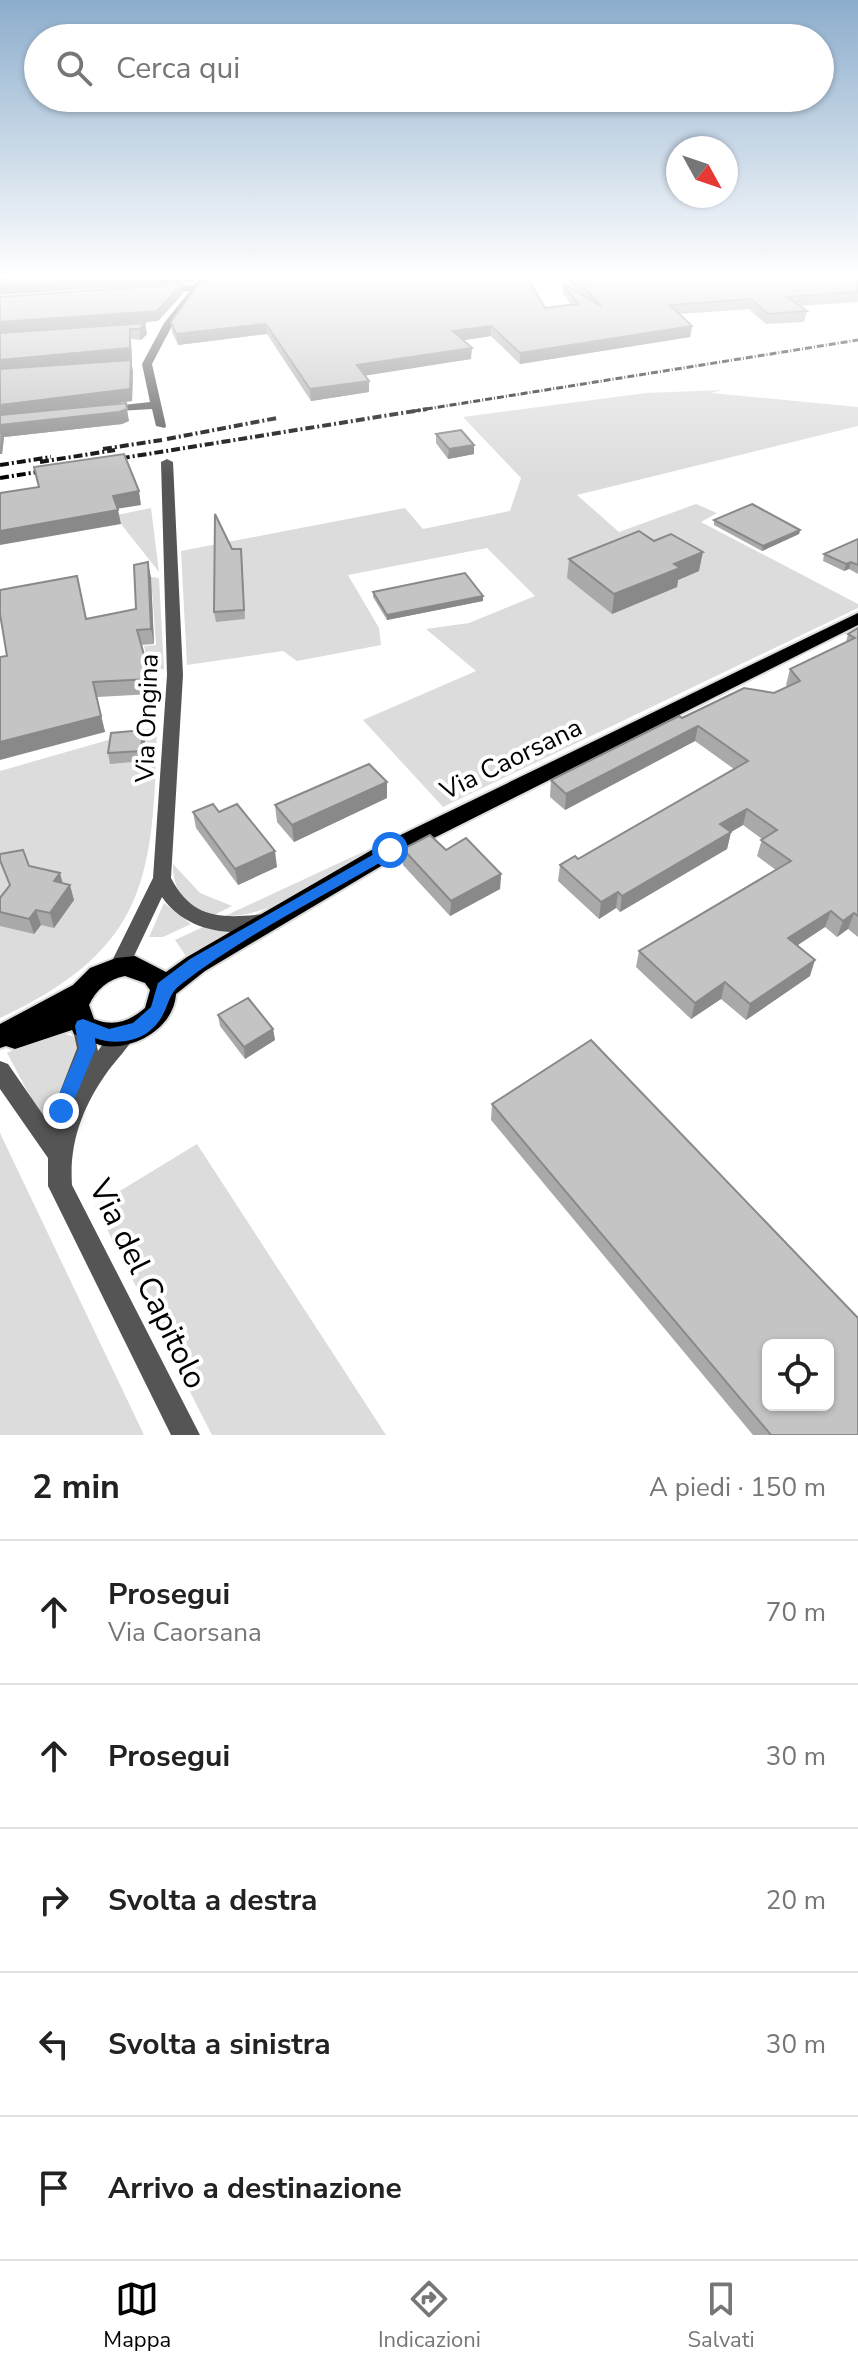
<!DOCTYPE html>
<html lang="it">
<head>
<meta charset="utf-8">
<style>
	:root { --surface:#fff; --page:#f6f6f6; --text:#222; --muted:#767676; --line:#e0e0e0; --accent:#000 }
	body { margin:0; font-family:"Nunito Sans",sans-serif; background:var(--page); color:var(--text) }
	.controls { position:absolute; right:24px; bottom:24px; display:grid; overflow:hidden; border-radius:12px; box-shadow:0 2px 6px #0004 }
	.controls button { width:72px; height:72px; display:grid; place-items:center; padding:0; border:0; border-bottom:2px solid var(--line); background:var(--surface); color:var(--text); font:40px sans-serif }
	.compass { position:absolute; left:666px; top:136px; width:72px; height:72px; border-radius:50%; background:var(--surface); box-shadow:0 2px 6px #0004; rotate:130deg }
	.stop { position:absolute; width:24px; height:24px; margin:-18px; border:6px solid #1a73e8; border-radius:50%; background:#fff }
	.stop.end { background:#1a73e8; border-color:#fff; box-shadow:0 2px 8px #0008 }
	.list { margin:0; padding:0; list-style:none }
	h2 { display:flex; justify-content:space-between; align-items:center; height:104px; margin:0; padding:0 32px; font-size:34px }
	h2 small { font-size:26px; font-weight:400; color:var(--muted) }
	.list li { display:grid; grid-template-columns:52px 1fr auto; gap:24px; align-items:center; box-sizing:border-box; height:144px; padding:0 32px; border-top:2px solid var(--line) }
	.list b { display:block; font-size:30px; white-space:nowrap }
	.list p { margin:0; font-size:26px; white-space:nowrap; color:var(--muted) }
	.list em { font-size:26px; font-style:normal; color:var(--muted) }
	.icon { flex:none; width:44px; height:44px; fill:none; stroke:currentColor; stroke-width:2; stroke-linecap:round; stroke-linejoin:round }
	.map { position:relative; flex:none; width:858px; height:1435px; overflow:hidden }
	.search { position:absolute; background:var(--surface); box-shadow:0 2px 6px #0004; left:24px; right:24px; top:24px; height:88px; display:flex; align-items:center; gap:20px; box-sizing:border-box; padding:0 28px; border-radius:44px; color:var(--muted); font-size:30px }
	.sheet { height:824px; background:var(--surface) }
	nav { display:flex; justify-content:space-around; align-items:center; box-sizing:border-box; height:112px; border-top:2px solid var(--line); background:var(--surface); font-size:22px; color:var(--muted) }
	nav a { display:grid; justify-items:center; gap:4px }
	nav .on { color:var(--accent) }
	.map>svg:first-child { display:block }
</style>
</head>
<body>
<div class="map">
<svg width="858" height="1435" viewBox="0 0 858 1435">
	<rect width="100%" height="100%" fill="#fff"/>
	<!-- green -->
	<g fill="#dcdcdc">
		<polygon points="722,390 711,393 858,407 858,426 577,495 619,532 696,504 717,513 701,522 858,604 858,608 443,807 363,720 476,671 426,629 469,623 535,596 487,548 348,575 379,628 381,645 297,661 283,651 187,665 181,551 405,508 423,529 510,511 521,478 463,417 646,393"/>
		<polygon points="151,508 159,572 121,524 117,515"/>
		<polygon points="151,577 159,578 164,669 151,672 144,646 156,645"/>
		<path d="M 157,726 C 153,876 149,948 0,1018 L 0,771 Z"/>
		<path d="M 367,850 C 325,875 276,917 225,916 Z"/>
		<path d="M 173,864 L 200,893 L 232,906 L 214,915 C 188,908 172,892 173,864 Z"/>
		<polygon points="164,903 191,924 163,937 149,937"/>
		<polygon points="203,927 232,930 186,956 175,940"/>
		<polygon points="58,1033 73,1036 78,1045 46,1126 7,1053 35,1038"/>
		<polygon points="0,1133 144,1435 0,1435"/>
		<polygon points="197,1144 386,1435 212,1435 95,1206"/>
	</g>
	<g fill="none" stroke-linecap="round" stroke-linejoin="round">
		<!-- primary casing -->
		<g stroke="#dbdbdb" stroke-width="4">
			<path id="primary" d="M 858,613 L 858,625 L 398,856 L 205,971 L 176,994 C 174,1027 136,1050 104,1046 C 94,1044 83,1038 74,1034 L 72,1030 L 15,1049 L 6,1046 L 0,1048 L 0,1024 L 73,985 L 90,968 L 116,958 L 135,956 L 166,972 L 187,957 L 382,844 ZM 125,976 L 145,983 L 150,990 L 145,1008 C 128,1022 114,1027 94,1019 L 89,1005 C 96,990 108,979 125,976 Z"/>
		</g>
		<!-- lane -->
		<polyline stroke="#555" stroke-width="7" points="0,278 10,281 0,288"/>
		<!-- street -->
		<g fill="#555" fill-rule="evenodd">
			<polygon points="202,276 210,276 173,324 152,364 166,426 165,428 156,426 152,409 102,412 101,410 106,407 150,402 142,364 164,323 190,291 161,293 157,290 161,287 194,285"/>
			<path d="M 167,459 L 173,462 L 183,675 L 171,878 C 193,921 224,918 266,914 L 273,916 L 276,921 L 273,926 C 234,939 186,932 162,897 L 126,973 L 119,975 L 112,973 L 109,967 L 153,878 L 167,675 L 161,462 Z"/>
			<path d="M 83,1017 L 91,1020 L 98,1051 C 107,1039 116,1023 132,1029 L 135,1035 C 128,1048 117,1059 108,1071 C 83,1106 69,1142 72,1185 L 200,1435 L 171,1435 L 52,1194 L 48,1186 L 48,1158 L 0,1089 L 0,1061 L 8,1064 L 48,1122 L 77,1048 L 72,1026 L 75,1020 Z"/>
		</g>
		<!-- primary -->
		<use href="#primary" fill="#000" fill-rule="evenodd"/>
		<!-- rail-far1 -->
		<polyline stroke="#000" stroke-width="3" stroke-dasharray="7 2 1 2" stroke-linecap="butt" points="414,411 858,340"/>
		<!-- rail -->
		<g stroke="#000" stroke-width="4" stroke-dasharray="9 3 2 3" stroke-linecap="butt">
			<polyline points="167,439 277,418"/>
			<polyline points="103,449 162,440"/>
			<polyline points="104,461 427,409"/>
			<polyline points="40,462 115,450"/>
			<polyline points="0,465 51,457"/>
			<polyline points="0,478 56,469"/>
		</g>
	</g>
	<!-- wall -->
	<g fill="#a9a9a9">
		<polygon points="564,276 858,276 858,302 800,306 807,311 804,322 766,324 749,309 680,314 692,326 690,337 520,364 491,336 463,340 471,359 365,375 369,392 311,401 267,334 178,345 172,332 171,322 545,308 571,305 563,293 563,283 579,293"/>
		<polygon points="145,323 147,334 141,340 131,339 132,359 105,362 133,371 132,401 94,406 129,421 122,424 4,437 2,454 0,454 0,333"/>
		<polygon points="436,434 474,454 448,459 436,443"/>
		<polygon points="714,520 800,530 799,534 762,551 714,525"/>
		<polygon points="858,539 858,574 849,569 844,571 823,561 824,554"/>
		<polygon points="232,549 242,558 245,619 216,622 214,612"/>
		<polygon points="569,559 699,571 678,580 677,587 612,614 567,578"/>
		<polygon points="151,577 154,644 141,645 146,662 151,662 154,677 153,694 97,697 105,732 7,656 86,619 136,609"/>
		<polygon points="373,592 483,601 387,620 373,597"/>
		<polygon points="858,628 858,937 848,929 837,937 825,927 798,945 810,976 746,1020 721,999 691,1019 636,967 639,951 776,870 757,856 762,839 743,825 731,832 727,849 620,912 616,908 599,919 558,881 560,865 578,859 734,769 695,741 565,810 550,797 551,780 682,718 774,693 788,687 786,685 790,669 846,642 848,634"/>
		<polygon points="145,741 143,761 110,764 108,753"/>
		<polygon points="387,782 387,798 294,842 277,822 275,805"/>
		<polygon points="193,812 219,812 277,867 238,885 196,828"/>
		<polygon points="403,849 446,850 501,874 500,889 450,916 403,865"/>
		<polygon points="29,866 63,883 74,900 54,928 41,925 34,934 0,926 0,898"/>
		<polygon points="218,1015 273,1029 275,1040 245,1059 220,1026"/>
		<polygon points="492,1104 858,1435 753,1435 491,1120"/>
	</g>
	<!-- shaded-wall -->
	<g fill="#898989">
		<polygon points="139,276 198,276 193,282 0,295 0,285"/>
		<polygon points="182,284 183,294 158,321 0,333 0,322"/>
		<polygon points="145,323 147,334 141,340 140,329"/>
		<polygon points="266,324 267,334 178,345 176,334"/>
		<polygon points="491,326 491,336 453,342 453,331"/>
		<polygon points="692,326 690,337 520,364 520,353"/>
		<polygon points="130,329 132,359 0,372 0,360"/>
		<polygon points="472,348 471,359 357,377 357,365"/>
		<polygon points="131,360 133,371 132,401 0,418 0,405"/>
		<polygon points="369,381 369,392 311,401 310,389"/>
		<polygon points="127,409 129,421 122,424 4,437 2,454 0,454 1,425"/>
		<polygon points="474,445 474,454 448,459 449,449"/>
		<polygon points="139,491 141,505 116,509 113,496"/>
		<polygon points="118,510 121,524 0,545 0,531"/>
		<polygon points="800,530 799,534 762,551 763,546"/>
		<polygon points="703,552 699,571 678,580 677,587 612,614 614,594 674,564"/>
		<polygon points="148,562 151,577 154,644 151,629"/>
		<polygon points="851,562 849,569 844,571 846,564"/>
		<polygon points="483,596 483,601 387,620 387,615"/>
		<polygon points="151,662 154,677 153,694 150,679"/>
		<polygon points="101,716 105,732 0,760 0,742"/>
		<polygon points="698,726 695,741 565,810 566,794"/>
		<polygon points="143,730 145,741 143,761 141,751"/>
		<polygon points="387,782 387,798 294,842 292,825"/>
		<polygon points="747,809 743,825 719,839 731,832 727,849 620,912 622,896 720,824"/>
		<polygon points="275,851 277,867 238,885 235,869"/>
		<polygon points="60,873 64,888 54,881"/>
		<polygon points="501,874 500,889 450,916 451,901"/>
		<polygon points="70,885 74,900 54,928 50,913"/>
		<polygon points="618,892 616,908 599,919 601,902"/>
		<polygon points="36,910 41,925 34,934 29,919"/>
		<polygon points="831,911 825,927 784,954 788,938"/>
		<polygon points="854,913 848,929 837,937 843,921"/>
		<polygon points="815,960 810,976 746,1020 750,1004"/>
		<polygon points="725,982 721,999 691,1019 695,1003"/>
		<polygon points="273,1029 275,1040 245,1059 244,1047"/>
	</g>
	<!-- building -->
	<g fill="#c4c4c4" stroke="#898989" stroke-width="2" fill-rule="evenodd">
		<polygon points="9,276 139,276 0,285"/>
		<polygon points="205,276 527,276 545,308 578,304 563,283 601,306 574,276 858,276 858,292 787,297 807,311 768,314 751,299 670,305 692,326 520,353 491,326 453,331 472,348 357,365 369,381 310,389 266,324 176,334 171,322"/>
		<polygon points="182,284 157,311 0,322 0,297"/>
		<polygon points="145,323 140,329 130,329 130,348 0,360 0,333"/>
		<polygon points="131,360 130,389 0,405 0,369"/>
		<polygon points="126,403 127,409 119,412 1,425 0,434 0,415"/>
		<polygon points="461,430 474,445 449,449 436,434"/>
		<polygon points="124,454 139,491 113,496 118,510 0,531 0,493 39,487 34,467"/>
		<polygon points="752,504 800,530 763,546 714,520"/>
		<polygon points="215,514 232,549 241,549 244,610 214,612"/>
		<polygon points="639,531 654,541 671,534 703,552 674,564 680,568 614,594 569,559"/>
		<polygon points="858,539 858,565 851,562 846,564 824,554"/>
		<polygon points="148,562 151,629 137,630 146,662 151,662 150,679 93,682 101,716 0,742 0,657 7,656 0,614 0,590 77,576 86,619 136,609 134,565"/>
		<polygon points="465,573 483,596 387,615 373,592"/>
		<polygon points="858,628 858,916 854,913 843,921 831,911 788,938 815,960 750,1004 725,982 695,1003 639,951 791,861 761,840 777,830 747,809 720,824 731,832 622,896 618,892 601,902 560,865 575,856 578,859 748,761 698,726 566,794 551,780 679,716 682,718 744,688 774,693 800,681 790,669 855,638 848,634"/>
		<polygon points="143,730 141,751 108,753 111,733"/>
		<polygon points="369,764 387,782 292,825 275,805"/>
		<polygon points="213,804 219,812 237,804 275,851 235,869 193,812"/>
		<polygon points="430,835 446,850 466,838 501,874 451,901 403,849"/>
		<polygon points="23,850 29,866 60,873 54,881 70,885 50,913 36,910 29,919 0,912 0,898 10,885 0,860 0,854"/>
		<polygon points="248,998 273,1029 244,1047 218,1015"/>
		<path d="M 591,1040 L 858,1318 L 858,1435 L 771,1435 L 492,1104 ZM 768,1345 L 828,1345 L 828,1405 L 768,1405 Z"/>
	</g>
	<!-- sky -->
	<linearGradient id="sky" x2="0" y2="1"><stop stop-color="#8cadcc"/><stop offset="0.58" stop-color="#fff"/><stop offset="1" stop-color="#fff" stop-opacity="0"/></linearGradient>
	<rect width="858" height="476" fill="url(#sky)"/>
	<!-- route -->
	<path fill="#1a73e8" d="M 390,845 L 397,850 L 395,854 C 324,896 246,934 180,985 C 164,997 171,1015 147,1033 C 133,1043 110,1044 95,1038 L 96,1048 L 67,1117 L 54,1117 L 52,1111 L 79,1048 L 75,1026 L 77,1021 L 83,1019 L 109,1029 L 133,1023 L 151,1007 L 158,983 L 190,959 Z"/>
	<g text-anchor="middle" dominant-baseline="central" stroke-width="8" stroke-linejoin="round" paint-order="stroke">
		<!-- street labels -->
		<g font-size="26" fill="#000" stroke="#fff">
			<text transform="translate(147 718) rotate(-88)">Via Ongina</text>
			<text transform="translate(511 759) rotate(-26)">Via Caorsana</text>
		</g>
		<!-- near-street labels -->
		<g font-size="32" fill="#000" stroke="#fff">
			<text transform="translate(148 1284) rotate(64)">Via del Capitolo</text>
		</g>
	</g>
</svg>
<div class="controls">
<button><svg class="icon" aria-label="locate" viewBox="0 0 24 24"><circle cx="12" cy="12" r="6"/><path d="M12 2v4M12 18v4M2 12h4M18 12h4"/></svg></button>
</div>
<svg class="compass" viewBox="-18 -18 36 36"><path d="M0-13l5 13h-10z" fill="#e53935"/><path d="M0 13l5-13h-10z" fill="#767676"/></svg>
<div class="stop" style="left:390px;top:850px"></div>
<div class="stop end" style="left:61px;top:1111px"></div>
<div class="search"><svg class="icon" aria-label="search" viewBox="0 0 24 24"><circle cx="10" cy="10" r="6"/><path d="M15 15l6 6"/></svg>Cerca qui</div>
</div>
<section class="sheet">
<h2>2 min<small>A piedi · 150 m</small></h2>
<ul class="list">
<li><svg class="icon" aria-label="ahead" viewBox="0 0 24 24"><path d="M12 20V5M6 11l6-6 6 6"/></svg><div><b>Prosegui</b><p>Via Caorsana</p></div><em>70 m</em></li>
<li><svg class="icon" aria-label="ahead" viewBox="0 0 24 24"><path d="M12 20V5M6 11l6-6 6 6"/></svg><div><b>Prosegui</b></div><em>30 m</em></li>
<li><svg class="icon" aria-label="right" viewBox="0 0 24 24"><path d="M7 20v-9h11M14 6l5 5-5 5"/></svg><div><b>Svolta a destra</b></div><em>20 m</em></li>
<li><svg class="icon" aria-label="left" viewBox="0 0 24 24"><path d="M17 20v-9H6M10 6l-5 5 5 5"/></svg><div><b>Svolta a sinistra</b></div><em>30 m</em></li>
<li><svg class="icon" aria-label="arrive" viewBox="0 0 24 24"><path d="M6 21V4h12l-3 4 3 4H6"/></svg><div><b>Arrivo a destinazione</b></div></li>
</ul>
</section>
<nav>
<a class="on"><svg class="icon" aria-label="map" viewBox="0 0 24 24"><path d="M3 6l6-2 6 2 6-2v14l-6 2-6-2-6 2zM9 4v14M15 6v14"/></svg>Mappa</a>
<a><svg class="icon" aria-label="directions" viewBox="0 0 24 24"><path d="M12 3l9 9-9 9-9-9zM9 14v-3h6M13 9l2 2-2 2"/></svg>Indicazioni</a>
<a><svg class="icon" aria-label="saved" viewBox="0 0 24 24"><path d="M7 4h10v16l-5-4-5 4z"/></svg>Salvati</a>
</nav>
</body>
</html>
